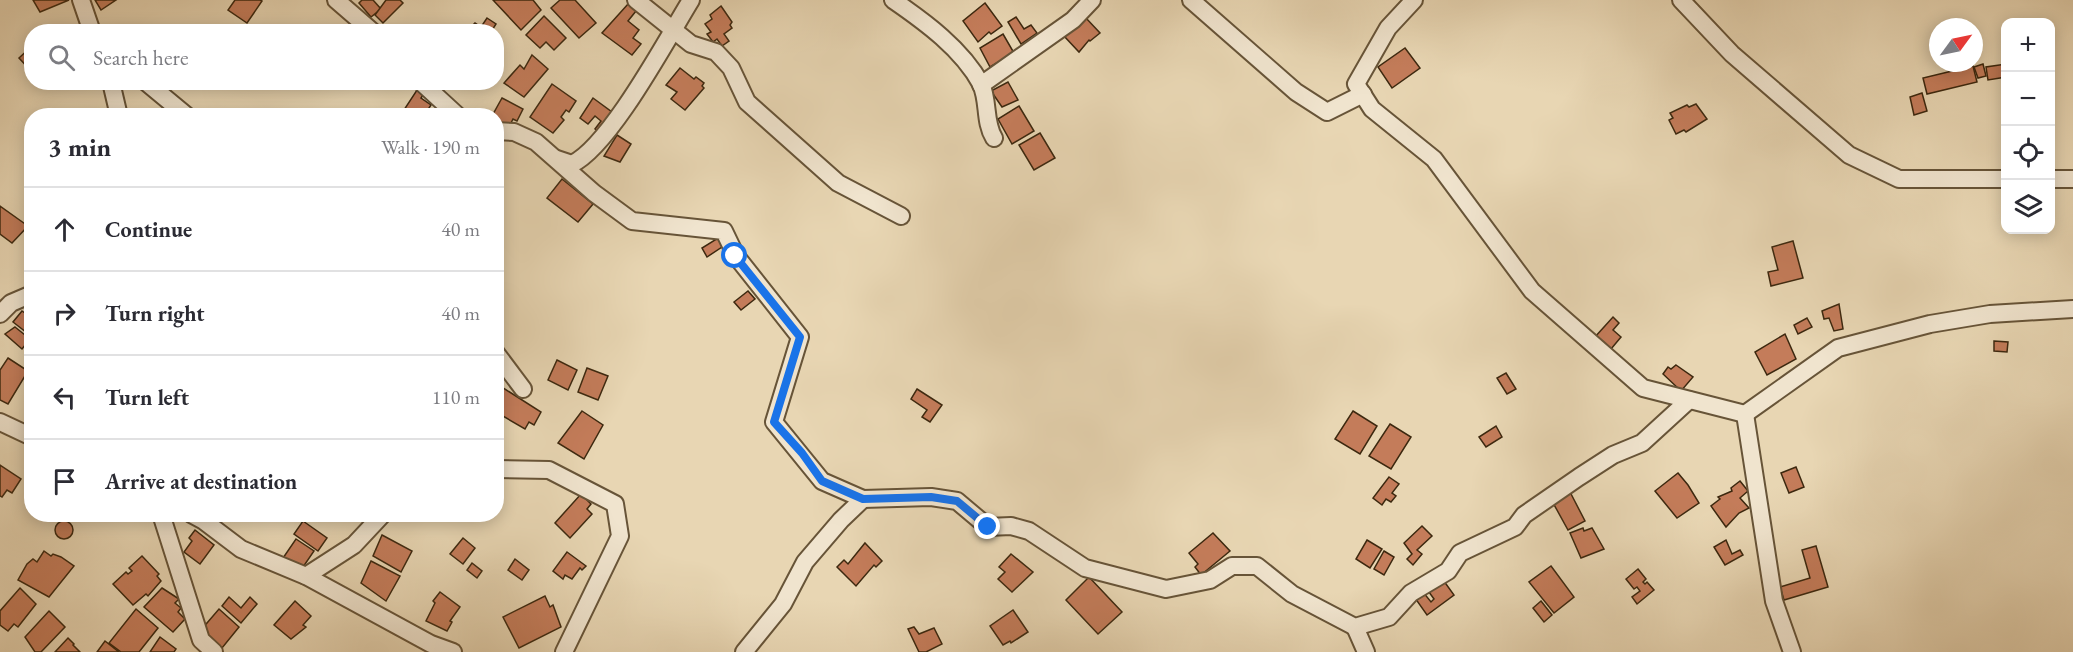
<!DOCTYPE html>
<html lang="en">
<head>
<meta charset="utf-8">
<style>
	:root { --surface:#fff; --page:#f7f7f7; --text:#2b2b33; --muted:#7c7c81; --line:#e1e1e2 }
	body { margin:0; font-family:"EB Garamond",serif; background:var(--page); color:var(--text) }
	.controls { position:absolute; right:18px; top:18px; display:grid; overflow:hidden; border-radius:12px; box-shadow:0 3px 15px #0003 }
	.controls button { width:54px; height:54px; display:grid; place-items:center; padding:0; border:0; border-bottom:2px solid var(--line); background:var(--surface); color:var(--text); font:30px sans-serif }
	.compass { position:absolute; left:1929px; top:18px; width:54px; height:54px; border-radius:50%; background:var(--surface); box-shadow:0 3px 15px #0003; rotate:57deg }
	.stop { position:absolute; width:18px; height:18px; margin:-14px; border:4px solid #1a73e8; border-radius:50%; background:#fff }
	.stop.end { background:#1a73e8; border-color:#fff; box-shadow:0 2px 6px #0008 }
	.list { margin:0; padding:0; list-style:none }
	h2 { display:flex; justify-content:space-between; align-items:center; height:78px; margin:0; padding:0 24px; font-size:26px }
	h2 small { font-size:20px; font-weight:400; color:var(--muted) }
	.list li { display:grid; grid-template-columns:39px 1fr auto; gap:18px; align-items:center; box-sizing:border-box; height:84px; padding:0 24px; border-top:2px solid var(--line) }
	.list b { display:block; font-size:22px; white-space:nowrap }
	.list em { font-size:20px; font-style:normal; color:var(--muted) }
	.icon { flex:none; width:33px; height:33px; fill:none; stroke:currentColor; stroke-width:2; stroke-linecap:round; stroke-linejoin:round }
	.map { position:relative; flex:none; width:2073px; height:652px; overflow:hidden }
	.search { position:absolute; background:var(--surface); box-shadow:0 3px 15px #0003; left:24px; top:24px; width:480px; height:66px; display:flex; align-items:center; gap:15px; box-sizing:border-box; padding:0 21px; border-radius:24px; color:var(--muted); font-size:22px }
	.panel { position:absolute; background:var(--surface); box-shadow:0 3px 15px #0003; left:24px; top:108px; width:480px; height:414px; border-radius:24px }
	.map>svg:first-child { display:block }
</style>
</head>
<body>
<div class="map">
<svg width="2073" height="652" viewBox="0 0 2073 652">
	<rect width="100%" height="100%" fill="#e8d6b3"/>
	<filter id="stains"><feTurbulence type="fractalNoise" baseFrequency=".00333" numOctaves="4"/><feColorMatrix values="0 0 0 0 .2 0 0 0 0 .09 0 0 0 0 .02 0 0 0 .5 -.17"/></filter>
	<radialGradient id="worn" r=".72"><stop offset=".6" stop-color="#630" stop-opacity="0"/><stop offset="1" stop-color="#630" stop-opacity=".3"/></radialGradient>
	<!-- building -->
	<g fill="#c47c5a" stroke="#3c280f" stroke-width="1.5">
		<polygon points="33,0 69,0 40,12"/>
		<polygon points="95,0 116,0 101,10"/>
		<polygon points="235,0 260,0 262,1 247,23 228,10"/>
		<polygon points="362,0 373,0 381,9 371,17 359,3"/>
		<polygon points="386,0 400,0 403,3 383,23 375,15"/>
		<polygon points="493,0 533,0 541,10 521,30"/>
		<polygon points="560,0 575,0 596,23 579,38 551,8"/>
		<polygon points="985,3 1002,26 991,34 989,32 978,42 963,21"/>
		<polygon points="628,4 636,11 628,21 639,30 633,38 641,44 632,55 602,33"/>
		<polygon points="721,6 732,22 730,25 732,28 724,34 729,41 722,46 717,39 713,42 707,34 711,32 705,24 712,19 710,15"/>
		<polygon points="544,16 566,38 554,50 546,42 540,48 526,35"/>
		<polygon points="1016,17 1024,29 1031,25 1037,33 1021,44 1008,22"/>
		<polygon points="1085,17 1100,33 1090,41 1089,40 1079,52 1064,36"/>
		<polygon points="487,18 496,24 491,32 466,32 475,23 481,27"/>
		<polygon points="1003,34 1014,53 990,67 980,48"/>
		<polygon points="32,46 32,72 19,58"/>
		<polygon points="1405,48 1420,68 1392,88 1378,67"/>
		<polygon points="532,55 548,69 524,97 504,83 520,65 524,69"/>
		<polygon points="1983,64 1986,76 1978,78 1974,67"/>
		<polygon points="2006,64 2006,77 1988,80 1986,67"/>
		<polygon points="1973,66 1977,82 1927,94 1923,78"/>
		<polygon points="680,68 694,79 696,77 704,83 702,86 704,88 685,110 671,99 677,92 666,85"/>
		<polygon points="1008,82 1018,100 1002,107 991,91"/>
		<polygon points="552,84 576,101 569,112 566,110 561,117 564,120 553,133 530,117"/>
		<polygon points="417,90 423,95 421,98 431,105 429,108 432,110 429,116 400,116"/>
		<polygon points="1922,93 1927,111 1914,115 1910,97"/>
		<polygon points="502,98 523,109 517,121 513,119 509,127 496,121 496,116 492,116"/>
		<polygon points="593,98 616,115 601,134 595,129 601,121 595,116 588,124 580,118"/>
		<polygon points="1696,104 1707,119 1686,132 1684,130 1676,134 1669,120 1673,118 1670,113 1687,105 1689,107"/>
		<polygon points="1019,106 1034,131 1012,144 998,119"/>
		<polygon points="1040,133 1055,158 1034,170 1019,145"/>
		<polygon points="617,135 631,144 620,162 604,156"/>
		<polygon points="562,179 593,204 578,222 547,198"/>
		<polygon points="0,206 28,226 12,243 0,234"/>
		<polygon points="718,238 722,247 707,257 702,248"/>
		<polygon points="1793,241 1803,278 1771,286 1768,272 1778,270 1772,247"/>
		<polygon points="748,291 755,299 741,310 734,302"/>
		<polygon points="1839,304 1843,329 1834,331 1829,318 1824,319 1822,311"/>
		<polygon points="22,311 32,318 31,336 13,322"/>
		<polygon points="1613,317 1619,323 1613,330 1621,337 1611,349 1595,337"/>
		<polygon points="1807,318 1812,327 1798,334 1794,325"/>
		<polygon points="15,327 30,339 22,349 5,334"/>
		<polygon points="1785,334 1796,359 1767,375 1755,352"/>
		<polygon points="1994,341 2008,342 2007,352 1994,351"/>
		<polygon points="8,358 28,371 8,404 0,400 0,370"/>
		<polygon points="557,360 577,370 568,390 548,380"/>
		<polygon points="1676,365 1693,377 1681,391 1663,374 1668,367 1671,369"/>
		<polygon points="587,368 608,376 598,400 578,392"/>
		<polygon points="1506,373 1516,389 1507,394 1497,378"/>
		<polygon points="497,384 541,412 534,425 529,422 525,429 496,412"/>
		<polygon points="917,389 942,405 930,422 922,417 927,410 911,399"/>
		<polygon points="582,411 603,425 584,459 558,443"/>
		<polygon points="1353,411 1377,426 1360,454 1335,439"/>
		<polygon points="1390,424 1411,437 1391,469 1369,456"/>
		<polygon points="1496,426 1502,437 1486,447 1479,437"/>
		<polygon points="0,465 21,479 12,493 7,490 2,497 0,496"/>
		<polygon points="1796,467 1804,487 1789,493 1781,473"/>
		<polygon points="1678,473 1688,485 1699,503 1677,518 1655,491"/>
		<polygon points="1389,477 1399,484 1392,493 1396,496 1391,502 1386,499 1382,505 1373,498"/>
		<polygon points="1740,481 1748,491 1740,498 1749,508 1739,513 1726,527 1711,506 1720,499 1718,497 1732,491 1731,488"/>
		<polygon points="1569,490 1585,521 1568,530 1552,501"/>
		<polygon points="581,494 591,504 587,509 592,514 570,538 555,523"/>
		<circle cx="64" cy="530" r="9"/>
		<polygon points="303,521 327,538 318,551 294,534"/>
		<polygon points="1422,526 1432,536 1417,550 1422,554 1413,565 1407,559 1412,554 1404,543"/>
		<polygon points="1583,528 1584,531 1592,528 1604,549 1581,558 1570,533"/>
		<polygon points="195,530 214,545 200,564 184,552 192,541 189,538"/>
		<polygon points="1213,533 1230,551 1201,575 1195,567 1198,564 1189,553"/>
		<polygon points="382,535 412,551 401,572 373,556"/>
		<polygon points="463,538 475,548 463,564 450,554"/>
		<polygon points="296,539 314,551 301,570 283,558"/>
		<polygon points="1367,540 1382,549 1370,568 1356,559"/>
		<polygon points="1726,540 1732,554 1740,550 1743,555 1725,565 1714,547"/>
		<polygon points="865,543 882,561 876,567 874,565 856,586 837,567 844,560 848,564"/>
		<polygon points="1816,546 1828,587 1784,600 1780,587 1810,578 1802,550"/>
		<polygon points="44,551 51,556 53,554 61,557 74,566 49,597 18,580 27,564 33,559 37,562"/>
		<polygon points="1384,551 1394,557 1384,575 1374,569"/>
		<polygon points="567,552 586,566 582,570 580,568 572,579 565,575 563,579 553,571"/>
		<polygon points="1011,554 1033,572 1012,592 998,579 1005,572 999,567"/>
		<polygon points="142,556 159,574 157,576 161,581 148,596 146,594 133,605 113,584 126,572 128,574 132,571 129,568"/>
		<polygon points="515,559 529,570 522,580 508,570"/>
		<polygon points="371,561 400,576 386,601 361,583"/>
		<polygon points="472,563 482,571 477,578 467,570"/>
		<polygon points="1551,566 1574,597 1554,613 1529,582"/>
		<polygon points="1638,569 1646,579 1643,582 1645,584 1647,582 1654,590 1637,604 1632,597 1640,591 1637,587 1634,589 1626,579"/>
		<polygon points="1089,577 1122,612 1098,634 1066,600"/>
		<polygon points="1441,577 1454,595 1427,615 1415,598 1423,592 1431,602 1434,599 1426,588"/>
		<polygon points="20,588 36,604 18,627 14,624 8,631 0,625 0,611"/>
		<polygon points="162,588 179,599 175,603 181,608 178,612 185,619 173,632 144,607"/>
		<polygon points="440,592 460,607 450,621 452,622 447,631 426,621 435,603 433,601"/>
		<polygon points="545,596 550,607 553,605 561,627 519,648 503,617"/>
		<polygon points="229,597 241,608 250,597 257,604 241,623 222,606"/>
		<polygon points="295,601 311,616 303,625 306,627 291,639 274,625"/>
		<polygon points="1541,601 1552,615 1544,622 1533,608"/>
		<polygon points="136,609 158,628 139,652 121,652 109,643"/>
		<polygon points="219,609 239,627 222,648 201,630"/>
		<polygon points="1013,610 1028,632 1011,643 1010,641 1003,645 990,626"/>
		<polygon points="49,611 65,627 41,652 35,652 25,637"/>
		<polygon points="914,627 919,634 934,628 942,644 926,652 919,652 908,629"/>
		<polygon points="160,637 176,649 174,652 150,652"/>
		<polygon points="68,638 74,644 73,645 80,652 55,652"/>
		<polygon points="105,641 119,652 97,652"/>
	</g>
	<g fill="none" stroke-linecap="round" stroke-linejoin="round">
		<!-- minor casing -->
		<g stroke="#675438" stroke-width="20">
			<g id="minor">
				<polyline points="81,0 92,32"/>
				<polyline points="336,0 373,32"/>
				<polyline points="636,0 691,44 716,52 731,68 747,102 838,183 901,216"/>
				<path d="M 893,0 C 925,22 962,49 981,84 C 989,101 984,122 994,138"/>
				<polyline points="1191,0 1296,92 1327,112 1363,94"/>
				<polyline points="1414,0 1388,28 1356,84 1372,109 1434,159 1532,291 1643,388 1745,414 1838,348 1930,324 1990,314 2073,309"/>
				<polyline points="1681,0 1732,54 1849,155 1899,179 2006,179"/>
				<polyline points="111,82 119,116"/>
				<polyline points="146,82 187,116"/>
				<polyline points="421,82 458,116"/>
				<polyline points="981,85 1073,20 1092,0"/>
				<polyline points="496,131 514,132 536,142 594,193 632,221 724,231 736,256 800,337 774,422 822,481 863,499 931,497 957,501 988,527 1011,526 1029,531 1085,568 1166,589 1210,580 1232,566 1257,566 1292,594 1355,627 1389,617 1411,593 1448,571 1460,553 1515,527 1524,515 1579,477 1613,455 1642,443 1689,400"/>
				<path d="M 557,159 L 572,164 C 610,146 667,39 691,0"/>
				<polyline points="2050,179 2073,179"/>
				<polyline points="0,314 11,303 32,294"/>
				<polyline points="496,353 523,389"/>
				<polyline points="1745,414 1774,601 1792,652"/>
				<polyline points="0,422 32,437"/>
				<polyline points="496,469 549,470 615,504 620,536 564,652"/>
				<polyline points="161,514 201,640 214,652"/>
				<polyline points="191,514 204,521 241,549 306,576 431,644 453,652"/>
				<polyline points="306,576 354,545 383,514"/>
				<polyline points="1355,627 1366,652"/>
				<polyline points="744,652 783,604 805,562 841,520 863,499"/>
			</g>
		</g>
		<!-- minor -->
		<use href="#minor" stroke="#f0e4ce" stroke-width="16"/>
	</g>
	<g fill="none" stroke-linecap="round" stroke-linejoin="round">
		<!-- route -->
		<polyline stroke="#1a73e8" stroke-width="8" points="735,256 800,337 774,422 802,453 822,481 863,499 931,497 957,501 988,527"/>
	</g>
	<rect width="100%" height="100%" filter="url(#stains)"/>
	<rect width="100%" height="100%" fill="url(#worn)"/>
</svg>
<div class="controls">
<button>+</button>
<button>−</button>
<button><svg class="icon" aria-label="locate" viewBox="0 0 24 24"><circle cx="12" cy="12" r="6"/><path d="M12 2v4M12 18v4M2 12h4M18 12h4"/></svg></button>
<button><svg class="icon" aria-label="layers" viewBox="0 0 24 24"><path d="M12 4l9 5-9 5-9-5zM3 14l9 5 9-5"/></svg></button>
</div>
<svg class="compass" viewBox="-18 -18 36 36"><path d="M0-13l5 13h-10z" fill="#e53935"/><path d="M0 13l5-13h-10z" fill="#7c7c81"/></svg>
<div class="stop" style="left:735px;top:256px"></div>
<div class="stop end" style="left:988px;top:527px"></div>
<div class="search"><svg class="icon" aria-label="search" viewBox="0 0 24 24"><circle cx="10" cy="10" r="6"/><path d="M15 15l6 6"/></svg>Search here</div>
<section class="panel">
<h2>3 min<small>Walk · 190 m</small></h2>
<ul class="list">
<li><svg class="icon" aria-label="ahead" viewBox="0 0 24 24"><path d="M12 20V5M6 11l6-6 6 6"/></svg><div><b>Continue</b></div><em>40 m</em></li>
<li><svg class="icon" aria-label="right" viewBox="0 0 24 24"><path d="M7 20v-9h11M14 6l5 5-5 5"/></svg><div><b>Turn right</b></div><em>40 m</em></li>
<li><svg class="icon" aria-label="left" viewBox="0 0 24 24"><path d="M17 20v-9H6M10 6l-5 5 5 5"/></svg><div><b>Turn left</b></div><em>110 m</em></li>
<li><svg class="icon" aria-label="arrive" viewBox="0 0 24 24"><path d="M6 21V4h12l-3 4 3 4H6"/></svg><div><b>Arrive at destination</b></div></li>
</ul>
</section>
</div>
</body>
</html>
